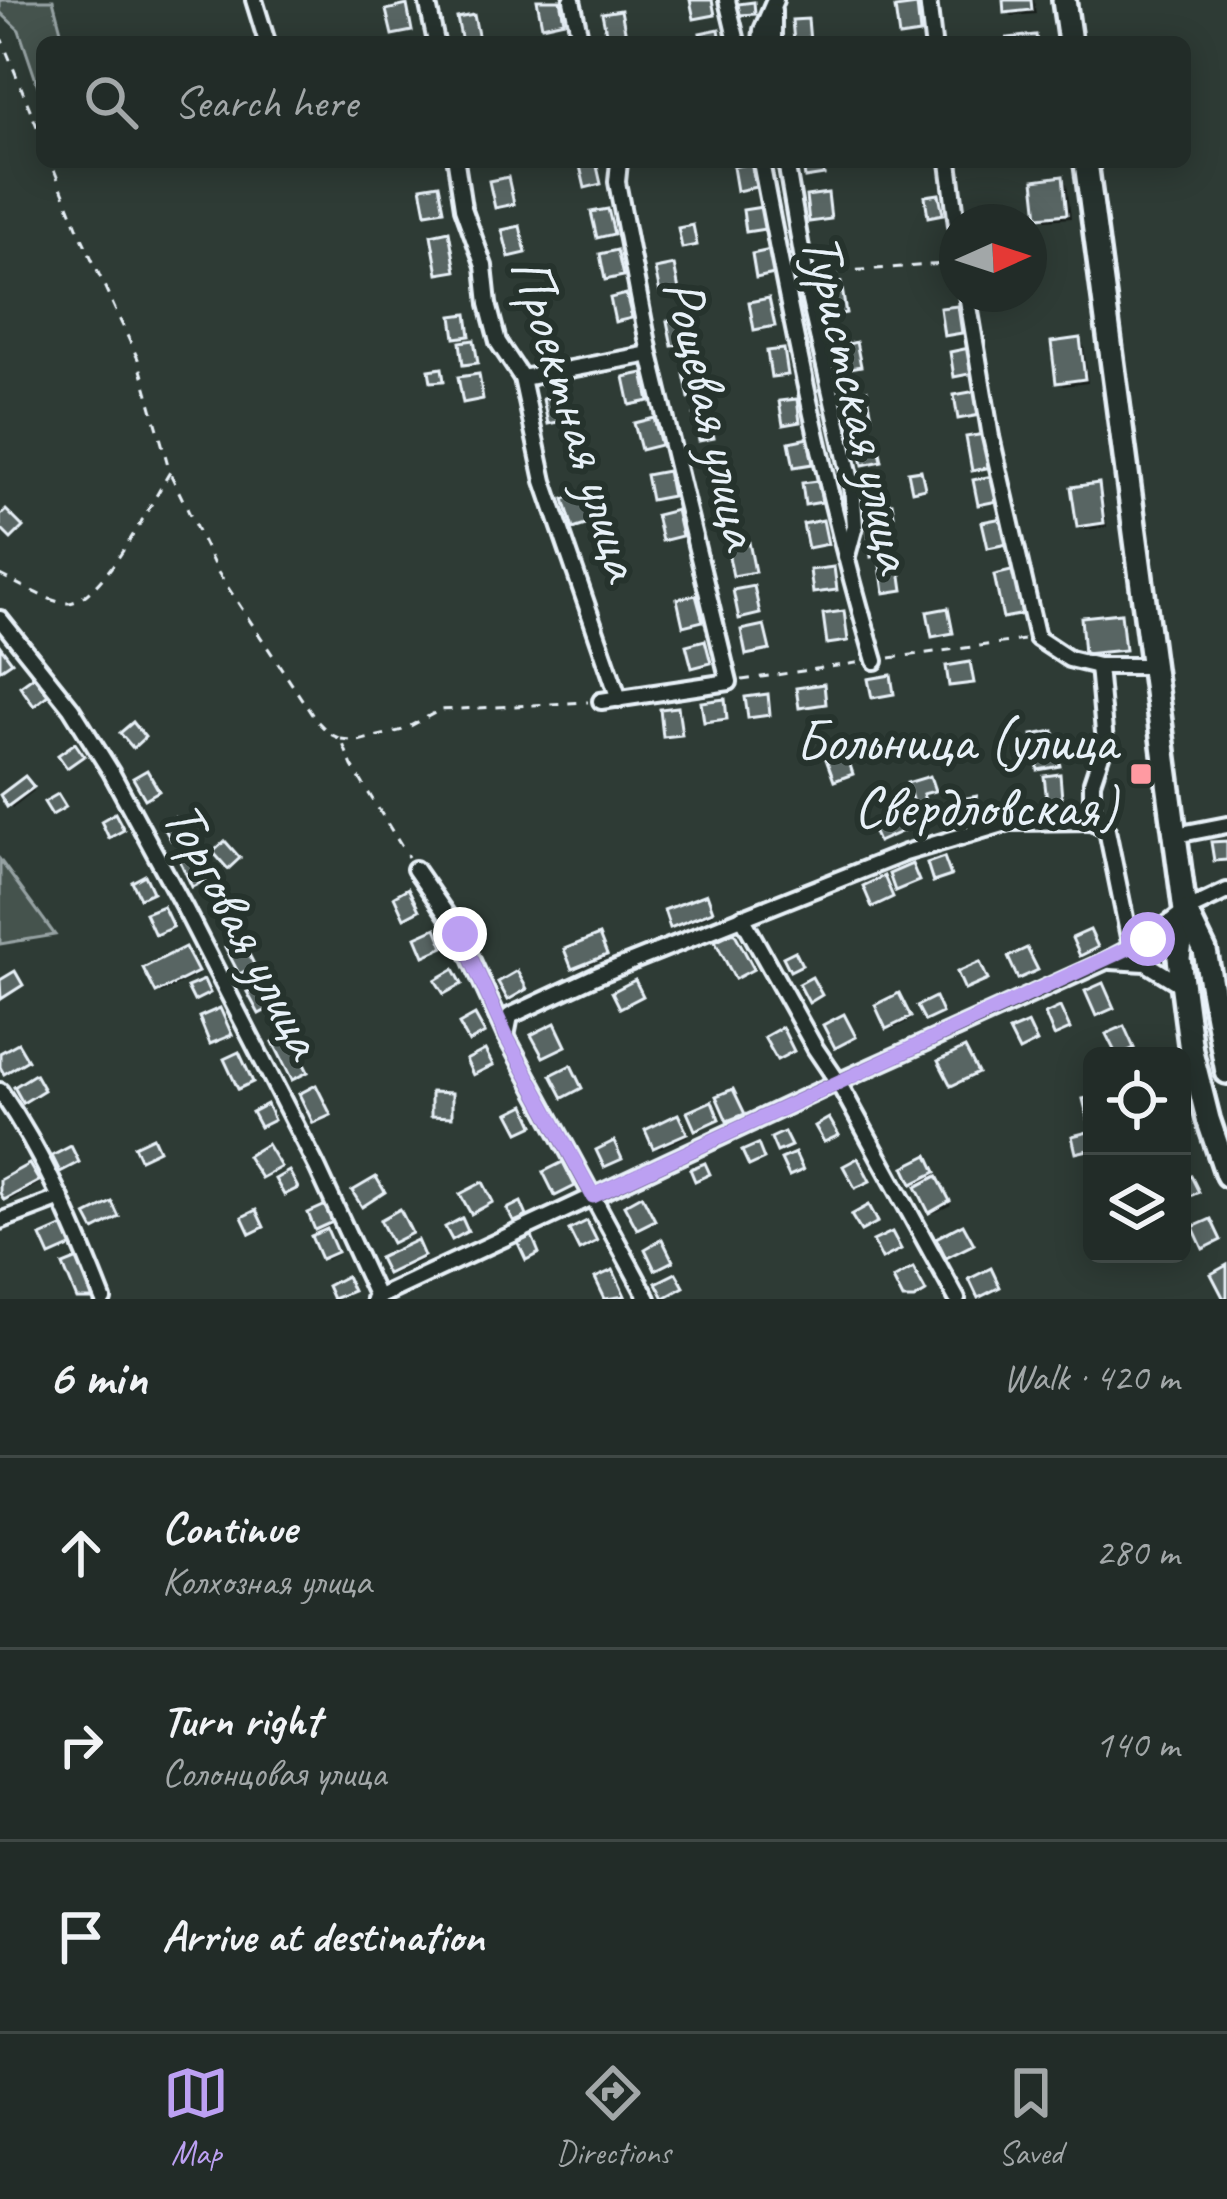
<!DOCTYPE html>
<html lang="en">
<head>
<meta charset="utf-8">
<style>
	:root { --surface:#222c28; --page:#2a3430; --text:#f1f3f6; --muted:#a2a7a8; --line:#3f4845; --accent:#bca0f2 }
	body { margin:0; font-family:Caveat,sans-serif; background:var(--page); color:var(--text) }
	.controls { position:absolute; right:36px; bottom:36px; display:grid; overflow:hidden; border-radius:18px; box-shadow:0 6px 30px #0003 }
	.controls button { width:108px; height:108px; display:grid; place-items:center; padding:0; border:0; border-bottom:3px solid var(--line); background:var(--surface); color:var(--text); font:60px sans-serif }
	.compass { position:absolute; left:939px; top:204px; width:108px; height:108px; border-radius:50%; background:var(--surface); box-shadow:0 6px 30px #0003; rotate:87deg }
	.stop { position:absolute; width:36px; height:36px; margin:-27px; border:9px solid #bca0f2; border-radius:50%; background:#fff }
	.stop.end { background:#bca0f2; border-color:#fff; box-shadow:0 3px 12px #0008 }
	.list { margin:0; padding:0; list-style:none }
	h2 { display:flex; justify-content:space-between; align-items:center; height:156px; margin:0; padding:0 48px; font-size:51px }
	h2 small { font-size:39px; font-weight:400; color:var(--muted) }
	.list li { display:grid; grid-template-columns:78px 1fr auto; gap:36px; align-items:center; box-sizing:border-box; height:192px; padding:0 48px; border-top:3px solid var(--line) }
	.list b { display:block; font-size:45px; white-space:nowrap }
	.list p { margin:0; font-size:39px; white-space:nowrap; color:var(--muted) }
	.list em { font-size:39px; font-style:normal; color:var(--muted) }
	.icon { flex:none; width:66px; height:66px; fill:none; stroke:currentColor; stroke-width:2; stroke-linecap:round; stroke-linejoin:round }
	.map { position:relative; flex:none; width:1227px; height:1299px; overflow:hidden }
	.search { position:absolute; background:var(--surface); box-shadow:0 6px 30px #0003; left:36px; right:36px; top:36px; height:132px; display:flex; align-items:center; gap:30px; box-sizing:border-box; padding:0 42px; border-radius:18px; color:var(--muted); font-size:45px }
	.sheet { height:732px; background:var(--surface) }
	nav { display:flex; justify-content:space-around; align-items:center; box-sizing:border-box; height:168px; border-top:3px solid var(--line); background:var(--surface); font-size:33px; color:var(--muted) }
	nav a { display:grid; justify-items:center; gap:6px }
	nav .on { color:var(--accent) }
	.map>svg:first-child { display:block }
</style>
</head>
<body>
<div class="map">
<svg width="1227" height="1299" viewBox="0 0 1227 1299">
	<rect width="100%" height="100%" fill="#2e3b35"/>
	<filter id="ink" filterUnits="userSpaceOnUse"><feTurbulence type="fractalNoise" baseFrequency=".00833" numOctaves="2"/><feDisplacementMap in="SourceGraphic" scale="24" xChannelSelector="R" yChannelSelector="G"/><feConvolveMatrix kernelMatrix="1 2 1 2 8 2 1 2 1" color-interpolation-filters="sRGB"/></filter>
	<g filter="url(#ink)">
		<!-- green -->
		<g fill="#45524e" stroke="#96a2a3" stroke-width="3">
			<polygon points="0,0 53,0 64,42 42,42 42,98 19,30 0,12"/>
			<polygon points="0,860 55,935 0,944"/>
		</g>
		<!-- shadow -->
		<g fill="#0007">
			<polygon points="1006,0 1034,0 1036,14 1012,16 1007,11"/>
			<polygon points="1062,179 1067,184 1071,218 1046,220 1041,216"/>
			<polygon points="1079,341 1084,346 1088,383 1063,386 1059,381"/>
			<polygon points="1098,486 1102,491 1107,527 1085,530 1080,525"/>
			<polygon points="25,780 34,791 12,808 3,797"/>
			<polygon points="709,900 714,914 675,928 673,926"/>
			<polygon points="601,941 607,958 577,970 575,967"/>
			<polygon points="187,953 198,975 161,994 158,991"/>
			<polygon points="901,999 911,1020 891,1030 889,1028"/>
			<polygon points="680,1121 688,1136 658,1149 649,1131"/>
			<polygon points="930,1161 937,1175 933,1177 951,1205 934,1213 914,1182"/>
			<polygon points="32,1170 39,1184 9,1201 0,1184"/>
			<polygon points="330,1210 336,1224 323,1229 338,1254 326,1260 324,1257 323,1234 318,1228"/>
			<polygon points="419,1246 425,1259 392,1274 389,1272"/>
		</g>
		<!-- building -->
		<g fill="#596563" stroke="#e8f1f8" stroke-width="3">
			<polygon points="537,0 560,0 564,21 542,26"/>
			<polygon points="690,0 712,0 715,15 694,19"/>
			<polygon points="1003,0 1031,0 1032,10 1004,13"/>
			<polygon points="754,2 755,14 739,15 738,4"/>
			<polygon points="407,5 412,31 392,35 386,10"/>
			<polygon points="917,5 920,34 899,37 895,8"/>
			<polygon points="621,10 627,41 608,42 602,13"/>
			<polygon points="474,15 479,40 462,42 457,18"/>
			<polygon points="808,19 810,42 794,42 792,20"/>
			<polygon points="719,29 721,42 702,42 700,33"/>
			<polygon points="1036,35 1037,42 1007,42 1007,38"/>
			<polygon points="596,162 601,184 585,188 580,166"/>
			<polygon points="803,162 822,162 824,175 805,178"/>
			<polygon points="751,163 756,187 737,191 733,167"/>
			<polygon points="1063,176 1067,214 1038,217 1034,180"/>
			<polygon points="508,177 514,204 495,208 489,181"/>
			<polygon points="439,184 444,210 426,213 421,187"/>
			<polygon points="828,193 831,219 809,222 806,196"/>
			<polygon points="939,194 943,214 928,217 925,196"/>
			<polygon points="762,207 765,229 746,232 743,210"/>
			<polygon points="608,209 614,234 597,238 591,212"/>
			<polygon points="693,225 697,245 682,248 678,228"/>
			<polygon points="520,226 526,253 509,257 502,230"/>
			<polygon points="449,231 456,271 438,274 431,235"/>
			<polygon points="617,250 623,276 605,280 600,254"/>
			<polygon points="770,250 774,274 756,278 752,254"/>
			<polygon points="674,265 679,290 660,293 655,269"/>
			<polygon points="841,282 846,313 830,316 824,285"/>
			<polygon points="626,294 632,318 615,322 610,298"/>
			<polygon points="769,298 775,326 754,330 749,302"/>
			<polygon points="958,306 962,333 944,336 940,308"/>
			<polygon points="467,314 470,336 455,338 452,316"/>
			<polygon points="687,317 692,342 672,346 667,321"/>
			<polygon points="1080,338 1085,379 1056,383 1051,342"/>
			<polygon points="474,340 478,363 463,365 460,342"/>
			<polygon points="856,342 861,366 845,369 840,346"/>
			<polygon points="969,348 974,373 954,377 950,352"/>
			<polygon points="784,349 788,375 771,377 767,351"/>
			<polygon points="442,368 444,381 431,382 429,370"/>
			<polygon points="702,370 708,394 689,398 684,374"/>
			<polygon points="643,373 649,401 630,405 624,377"/>
			<polygon points="479,374 483,399 463,403 458,377"/>
			<polygon points="867,390 872,417 854,420 848,393"/>
			<polygon points="976,391 980,415 958,419 954,395"/>
			<polygon points="562,395 567,420 548,424 543,399"/>
			<polygon points="797,399 800,422 783,425 779,401"/>
			<polygon points="709,412 714,438 699,441 694,415"/>
			<polygon points="654,418 661,445 641,450 634,423"/>
			<polygon points="985,434 991,467 972,471 966,437"/>
			<polygon points="808,438 813,464 794,467 789,442"/>
			<polygon points="877,438 882,461 863,465 858,442"/>
			<polygon points="720,459 726,480 709,484 704,463"/>
			<polygon points="921,470 925,488 912,491 908,472"/>
			<polygon points="667,471 672,496 651,500 646,475"/>
			<polygon points="992,476 997,501 978,505 973,480"/>
			<polygon points="818,481 822,502 805,505 802,483"/>
			<polygon points="1099,483 1104,523 1077,527 1071,487"/>
			<polygon points="592,490 601,520 573,529 564,499"/>
			<polygon points="892,503 894,515 875,518 873,506"/>
			<polygon points="6,510 23,527 11,539 0,528 0,516"/>
			<polygon points="676,510 682,536 662,541 656,515"/>
			<polygon points="1002,518 1007,544 988,548 982,522"/>
			<polygon points="823,520 828,544 808,548 803,524"/>
			<polygon points="891,528 895,553 871,557 868,532"/>
			<polygon points="749,542 755,572 733,576 727,547"/>
			<polygon points="899,562 903,590 884,593 880,565"/>
			<polygon points="834,567 837,590 813,593 810,570"/>
			<polygon points="1015,570 1024,614 1003,618 994,575"/>
			<polygon points="754,586 760,614 739,619 733,590"/>
			<polygon points="696,595 703,621 683,626 677,599"/>
			<polygon points="948,608 953,633 932,637 927,612"/>
			<polygon points="844,611 848,641 827,644 823,614"/>
			<polygon points="1121,613 1125,650 1084,654 1081,617"/>
			<polygon points="764,625 770,650 746,655 741,630"/>
			<polygon points="705,640 711,663 692,668 686,645"/>
			<polygon points="0,646 12,662 0,670"/>
			<polygon points="970,662 974,683 949,686 946,666"/>
			<polygon points="891,675 894,694 872,698 868,679"/>
			<polygon points="34,676 48,695 34,706 20,686"/>
			<polygon points="824,684 826,704 799,708 796,688"/>
			<polygon points="768,694 770,715 748,718 745,697"/>
			<polygon points="725,699 727,719 704,722 701,702"/>
			<polygon points="678,707 682,735 663,737 660,709"/>
			<polygon points="133,722 145,737 133,748 120,733"/>
			<polygon points="1054,731 1060,766 1038,770 1032,735"/>
			<polygon points="75,743 84,756 67,768 58,755"/>
			<polygon points="846,753 853,774 834,781 826,759"/>
			<polygon points="147,770 159,791 145,799 133,778"/>
			<polygon points="1060,774 1062,799 1047,801 1044,776"/>
			<polygon points="25,776 34,787 7,807 0,795"/>
			<polygon points="930,776 935,791 923,794 929,812 917,816 907,783"/>
			<polygon points="58,794 66,807 52,815 44,802"/>
			<polygon points="977,796 980,815 960,818 957,800"/>
			<polygon points="897,812 905,830 878,842 870,824"/>
			<polygon points="115,813 124,830 109,838 101,821"/>
			<polygon points="175,817 184,833 171,840 162,824"/>
			<polygon points="225,841 240,858 228,869 213,852"/>
			<polygon points="1227,841 1227,860 1214,861 1211,842"/>
			<polygon points="192,853 206,880 192,887 179,859"/>
			<polygon points="944,857 951,876 933,882 927,863"/>
			<polygon points="912,864 919,881 895,891 889,874"/>
			<polygon points="145,875 153,892 140,898 132,882"/>
			<polygon points="884,876 893,897 872,907 863,886"/>
			<polygon points="408,888 419,910 404,918 394,896"/>
			<polygon points="707,894 713,911 670,928 664,910"/>
			<polygon points="163,906 173,927 155,935 145,913"/>
			<polygon points="436,928 444,947 424,956 416,937"/>
			<polygon points="1090,930 1098,947 1080,956 1072,938"/>
			<polygon points="734,932 754,969 735,979 715,941"/>
			<polygon points="599,935 607,955 572,969 564,949"/>
			<polygon points="241,939 255,966 239,974 225,947"/>
			<polygon points="185,947 198,972 156,993 143,968"/>
			<polygon points="1027,948 1038,970 1018,979 1008,957"/>
			<polygon points="795,951 802,965 790,971 783,957"/>
			<polygon points="980,962 988,980 965,990 957,972"/>
			<polygon points="454,969 462,984 444,994 435,980"/>
			<polygon points="15,971 23,985 1,999 0,980"/>
			<polygon points="517,971 527,989 508,1000 498,982"/>
			<polygon points="812,977 822,995 809,1003 799,984"/>
			<polygon points="204,980 210,993 194,1001 187,987"/>
			<polygon points="635,980 643,996 620,1008 612,992"/>
			<polygon points="1103,983 1114,1008 1096,1016 1085,991"/>
			<polygon points="263,984 274,1006 259,1014 247,992"/>
			<polygon points="899,993 911,1017 886,1029 875,1005"/>
			<polygon points="935,997 942,1013 925,1021 917,1006"/>
			<polygon points="1060,1007 1070,1029 1054,1036 1045,1014"/>
			<polygon points="220,1008 232,1035 210,1044 199,1017"/>
			<polygon points="844,1014 856,1037 835,1048 823,1025"/>
			<polygon points="475,1015 485,1033 469,1042 459,1024"/>
			<polygon points="555,1023 566,1046 543,1057 531,1035"/>
			<polygon points="1028,1023 1037,1042 1019,1051 1009,1031"/>
			<polygon points="1124,1026 1134,1048 1117,1056 1106,1034"/>
			<polygon points="782,1027 794,1051 777,1060 764,1037"/>
			<polygon points="289,1034 308,1072 292,1080 273,1042"/>
			<polygon points="18,1043 28,1060 4,1074 0,1067 0,1053"/>
			<polygon points="965,1048 978,1073 951,1086 938,1061"/>
			<polygon points="485,1050 493,1065 473,1075 466,1060"/>
			<polygon points="239,1052 253,1082 238,1089 224,1059"/>
			<polygon points="571,1065 582,1088 563,1098 551,1075"/>
			<polygon points="35,1074 44,1090 23,1103 14,1087"/>
			<polygon points="316,1085 331,1115 313,1123 299,1094"/>
			<polygon points="733,1089 745,1114 727,1121 716,1096"/>
			<polygon points="431,1092 452,1093 452,1117 431,1116"/>
			<polygon points="1092,1097 1092,1126 1090,1127 1083,1099"/>
			<polygon points="712,1101 719,1119 695,1130 687,1112"/>
			<polygon points="267,1104 274,1120 260,1127 252,1112"/>
			<polygon points="525,1105 534,1125 519,1132 509,1113"/>
			<polygon points="678,1114 687,1133 653,1148 645,1130"/>
			<polygon points="829,1118 839,1135 824,1142 815,1126"/>
			<polygon points="1092,1131 1092,1149 1076,1153 1072,1136"/>
			<polygon points="784,1132 791,1146 777,1152 771,1138"/>
			<polygon points="153,1137 159,1150 140,1159 134,1146"/>
			<polygon points="614,1141 622,1159 604,1167 596,1150"/>
			<polygon points="267,1144 281,1167 261,1178 247,1156"/>
			<polygon points="758,1144 764,1159 749,1166 742,1151"/>
			<polygon points="71,1146 79,1162 60,1172 52,1156"/>
			<polygon points="795,1153 803,1170 789,1176 781,1159"/>
			<polygon points="928,1155 936,1172 912,1184 904,1167"/>
			<polygon points="858,1158 870,1181 855,1188 843,1166"/>
			<polygon points="563,1162 575,1186 555,1196 543,1172"/>
			<polygon points="705,1163 710,1174 695,1181 690,1169"/>
			<polygon points="29,1164 39,1181 4,1200 0,1193 0,1180"/>
			<polygon points="289,1171 298,1188 284,1195 275,1179"/>
			<polygon points="937,1176 950,1201 929,1213 916,1187"/>
			<polygon points="1191,1176 1199,1192 1183,1199 1182,1180"/>
			<polygon points="376,1177 385,1192 362,1207 352,1191"/>
			<polygon points="483,1182 493,1202 471,1214 460,1194"/>
			<polygon points="642,1195 655,1220 637,1229 624,1205"/>
			<polygon points="112,1202 119,1217 94,1230 86,1215"/>
			<polygon points="521,1202 527,1216 514,1222 507,1209"/>
			<polygon points="328,1204 335,1221 315,1230 308,1213"/>
			<polygon points="869,1205 878,1222 861,1231 851,1215"/>
			<polygon points="400,1209 412,1233 392,1243 380,1220"/>
			<polygon points="256,1210 264,1227 250,1234 242,1217"/>
			<polygon points="462,1218 468,1231 452,1240 445,1227"/>
			<polygon points="1211,1219 1221,1240 1203,1249 1193,1227"/>
			<polygon points="587,1221 597,1241 579,1250 569,1230"/>
			<polygon points="963,1224 974,1244 946,1258 936,1238"/>
			<polygon points="66,1225 75,1245 50,1256 41,1236"/>
			<polygon points="327,1229 337,1252 321,1259 311,1236"/>
			<polygon points="892,1232 901,1249 882,1259 873,1241"/>
			<polygon points="532,1236 539,1253 526,1260 518,1243"/>
			<polygon points="662,1239 673,1261 655,1270 645,1249"/>
			<polygon points="417,1240 424,1256 387,1274 379,1258"/>
			<polygon points="78,1259 94,1297 91,1299 77,1299 63,1265"/>
			<polygon points="1227,1265 1227,1297 1224,1299 1211,1274"/>
			<polygon points="913,1268 926,1292 914,1299 903,1299 893,1279"/>
			<polygon points="991,1268 1000,1287 978,1298 969,1279"/>
			<polygon points="613,1270 625,1296 605,1299 595,1278"/>
			<polygon points="676,1273 684,1287 664,1298 656,1283"/>
			<polygon points="346,1276 353,1291 333,1299 327,1286"/>
		</g>
		<g fill="none" stroke-linecap="round" stroke-linejoin="round">
			<!-- minor casing -->
			<g stroke="#e8f1f8" stroke-width="22">
				<g id="minor">
					<polyline points="254,0 267,42"/>
					<polyline points="427,0 436,42"/>
					<polyline points="572,0 581,42"/>
					<polyline points="727,0 737,42"/>
					<polyline points="928,0 933,42"/>
					<polyline points="761,42 762,30 775,0"/>
					<polyline points="773,42 773,11"/>
					<polyline points="456,162 463,208 484,266 488,304 498,342 522,378 544,481 619,699"/>
					<path d="M 761,162 C 793,329 826,497 875,661"/>
					<polyline points="786,162 810,301 852,485 855,526 847,556"/>
					<polyline points="949,162 957,225"/>
					<polyline points="967,294 991,437 1037,638 1069,659 1098,666 1153,666"/>
					<polyline points="522,378 650,354"/>
					<polyline points="0,619 71,708 111,772 185,909 317,1167 378,1299"/>
					<polyline points="1098,666 1105,743 1092,782 1092,821 1107,830 1131,947"/>
					<polyline points="601,701 729,682 650,354 617,182 619,162"/>
					<polyline points="1176,835 1227,825"/>
					<polyline points="415,869 460,934 506,1036 648,1299"/>
					<polyline points="742,917 815,1048 838,1082 957,1299"/>
					<polyline points="1111,961 1146,963 1183,986"/>
					<polyline points="506,1036 510,1016 596,976 905,853 1010,822 1092,821"/>
					<path d="M 0,1091 C 44,1155 75,1227 103,1299"/>
					<polyline points="0,1221 61,1198"/>
					<polyline points="374,1299 838,1082 1106,961 1148,939 1185,911 1227,891"/>
				</g>
			</g>
			<!-- highway casing -->
			<g stroke="#e8f1f8" stroke-width="30">
				<g id="highway">
					<polyline points="1064,0 1070,42"/>
					<polyline points="1086,162 1185,911 1179,958 1191,1051 1208,1119 1227,1175"/>
					<polyline points="1186,912 1205,951 1227,1072"/>
				</g>
			</g>
			<!-- path -->
			<g stroke="#e8f1f8" stroke-width="3" stroke-dasharray="9 9" stroke-linecap="butt">
				<polyline points="0,35 42,139"/>
				<polyline points="821,273 957,263"/>
				<polyline points="171,475 217,571 315,719 330,734 341,739 352,766 408,857"/>
				<path d="M 0,575 C 15,582 54,605 69,603 C 103,599 152,501 170,472 L 138,359 L 78,229 L 51,162"/>
				<polyline points="890,658 1024,640"/>
				<polyline points="742,680 863,662"/>
				<polyline points="341,739 358,741 403,730 440,710 588,702"/>
			</g>
			<!-- minor -->
			<use href="#minor" stroke="#26332d" stroke-width="14"/>
			<!-- highway -->
			<use href="#highway" stroke="#26332d" stroke-width="21"/>
		</g>
	</g>
	<g fill="none" stroke-linecap="round" stroke-linejoin="round" filter="url(#ink)">
		<!-- route -->
		<polyline stroke="#bca0f2" stroke-width="15" points="460,934 506,1036 593,1196 1148,939"/>
	</g>
	<!-- markers -->
	<rect fill="#ff9aa2" stroke="#26332d" stroke-width="4.5" x="1129" y="762" width="24" height="24" rx="6"/>
	<g text-anchor="middle" dominant-baseline="central" stroke-width="12" stroke-linejoin="round" paint-order="stroke">
		<!-- street labels -->
		<g font-size="57" fill="#e8f1f8" stroke="#26332d">
			<text transform="translate(859 402) rotate(77)">Туристская улица</text>
			<text transform="translate(713 413) rotate(77)">Рощевая улица</text>
			<text transform="translate(577 418) rotate(73)">Проектная улица</text>
			<text transform="translate(244 929) rotate(62)">Торговая улица</text>
		</g>
		<!-- poi labels -->
		<g font-size="57" fill="#e8f1f8" stroke="#26332d" text-anchor="end">
			<text x="1117" y="741">Больница (улица<tspan x="1117" dy="66">Свердловская)</tspan></text>
		</g>
	</g>
</svg>
<div class="controls">
<button><svg class="icon" aria-label="locate" viewBox="0 0 24 24"><circle cx="12" cy="12" r="6"/><path d="M12 2v4M12 18v4M2 12h4M18 12h4"/></svg></button>
<button><svg class="icon" aria-label="layers" viewBox="0 0 24 24"><path d="M12 4l9 5-9 5-9-5zM3 14l9 5 9-5"/></svg></button>
</div>
<svg class="compass" viewBox="-18 -18 36 36"><path d="M0-13l5 13h-10z" fill="#e53935"/><path d="M0 13l5-13h-10z" fill="#a2a7a8"/></svg>
<div class="stop" style="left:1148px;top:939px"></div>
<div class="stop end" style="left:460px;top:934px"></div>
<div class="search"><svg class="icon" aria-label="search" viewBox="0 0 24 24"><circle cx="10" cy="10" r="6"/><path d="M15 15l6 6"/></svg>Search here</div>
</div>
<section class="sheet">
<h2>6 min<small>Walk · 420 m</small></h2>
<ul class="list">
<li><svg class="icon" aria-label="ahead" viewBox="0 0 24 24"><path d="M12 20V5M6 11l6-6 6 6"/></svg><div><b>Continue</b><p>Колхозная улица</p></div><em>280 m</em></li>
<li><svg class="icon" aria-label="right" viewBox="0 0 24 24"><path d="M7 20v-9h11M14 6l5 5-5 5"/></svg><div><b>Turn right</b><p>Солонцовая улица</p></div><em>140 m</em></li>
<li><svg class="icon" aria-label="arrive" viewBox="0 0 24 24"><path d="M6 21V4h12l-3 4 3 4H6"/></svg><div><b>Arrive at destination</b></div></li>
</ul>
</section>
<nav>
<a class="on"><svg class="icon" aria-label="map" viewBox="0 0 24 24"><path d="M3 6l6-2 6 2 6-2v14l-6 2-6-2-6 2zM9 4v14M15 6v14"/></svg>Map</a>
<a><svg class="icon" aria-label="directions" viewBox="0 0 24 24"><path d="M12 3l9 9-9 9-9-9zM9 14v-3h6M13 9l2 2-2 2"/></svg>Directions</a>
<a><svg class="icon" aria-label="saved" viewBox="0 0 24 24"><path d="M7 4h10v16l-5-4-5 4z"/></svg>Saved</a>
</nav>
</body>
</html>
